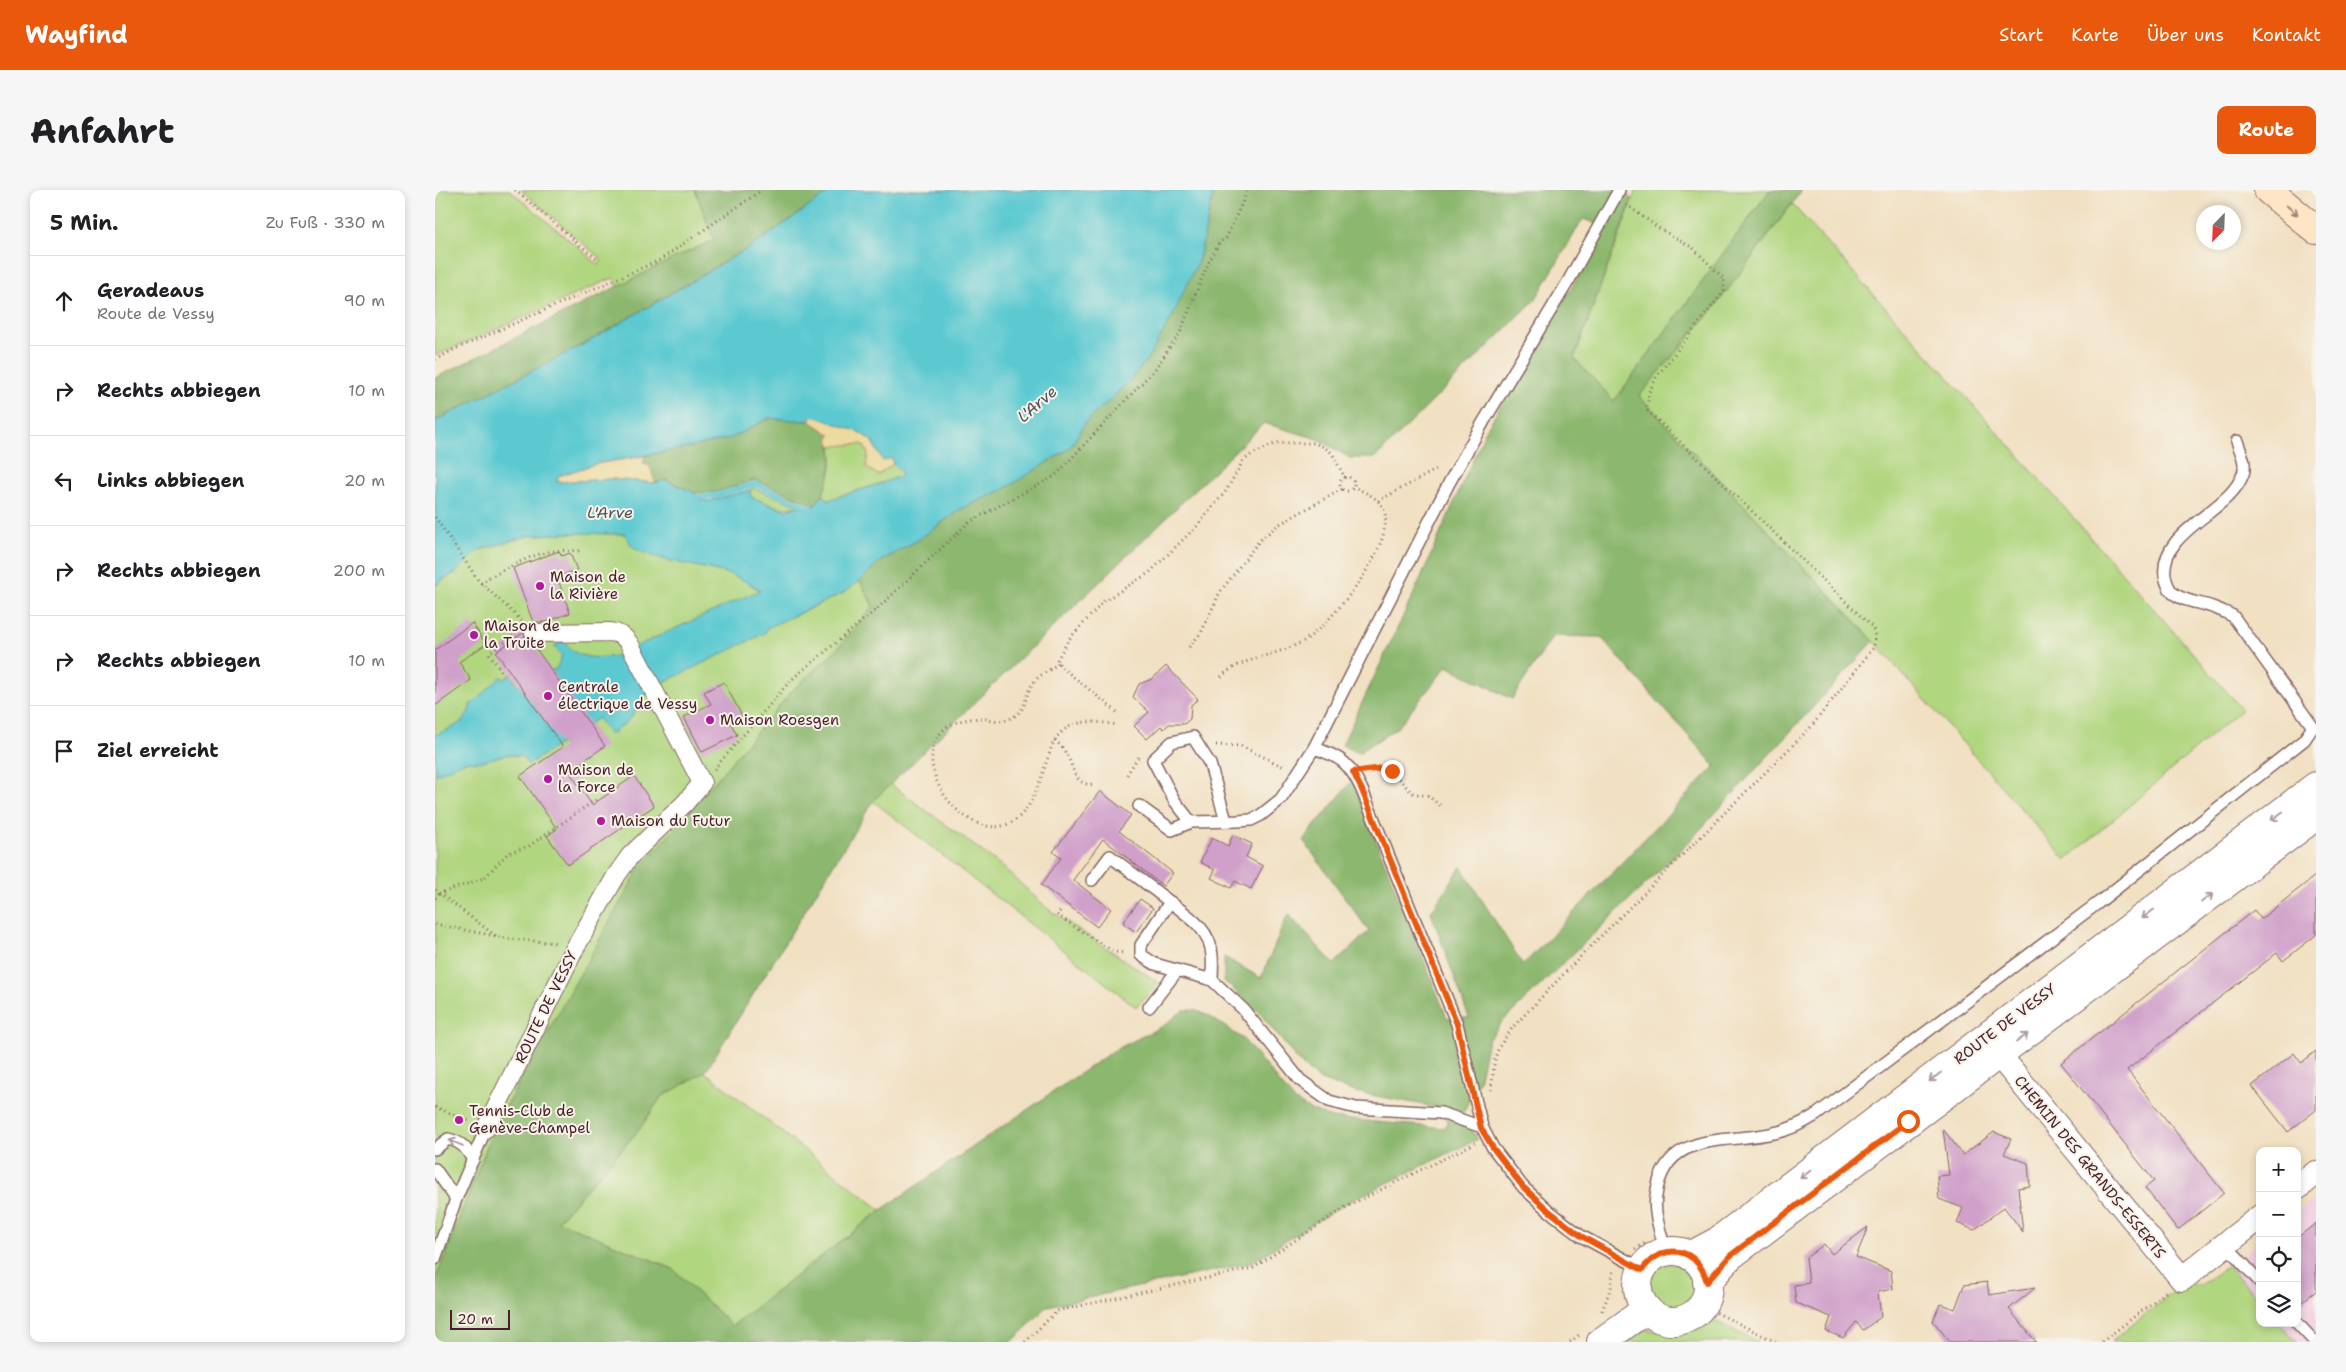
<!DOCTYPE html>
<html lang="de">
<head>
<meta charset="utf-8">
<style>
	:root { --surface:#fff; --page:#f6f6f6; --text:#202124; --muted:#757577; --line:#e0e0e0; --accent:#ea580c }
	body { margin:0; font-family:"Shantell Sans",sans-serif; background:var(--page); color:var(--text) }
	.controls { position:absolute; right:15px; bottom:15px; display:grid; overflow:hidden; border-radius:10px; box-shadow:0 2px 8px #0003 }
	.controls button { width:45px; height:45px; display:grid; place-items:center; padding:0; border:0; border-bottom:1px solid var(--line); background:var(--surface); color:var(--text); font:25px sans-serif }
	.compass { position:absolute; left:1761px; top:15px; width:45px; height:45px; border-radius:50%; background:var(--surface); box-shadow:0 2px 8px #0003; rotate:203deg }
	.scale { position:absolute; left:15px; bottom:12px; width:60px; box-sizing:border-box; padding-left:5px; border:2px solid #4a1f2b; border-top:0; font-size:14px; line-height:18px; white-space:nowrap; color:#4a1f2b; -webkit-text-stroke:4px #f7f3e8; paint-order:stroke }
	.stop { position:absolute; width:15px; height:15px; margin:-11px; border:4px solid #ea580c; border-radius:50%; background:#fff }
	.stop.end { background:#ea580c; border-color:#fff; box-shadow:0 1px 5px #0008 }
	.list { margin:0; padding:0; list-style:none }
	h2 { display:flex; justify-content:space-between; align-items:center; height:65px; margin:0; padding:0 20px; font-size:21px }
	h2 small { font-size:16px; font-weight:400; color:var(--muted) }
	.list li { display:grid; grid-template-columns:32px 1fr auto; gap:15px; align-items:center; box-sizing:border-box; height:90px; padding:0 20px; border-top:1px solid var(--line) }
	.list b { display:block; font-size:19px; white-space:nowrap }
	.list p { margin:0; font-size:16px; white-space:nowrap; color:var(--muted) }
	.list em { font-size:16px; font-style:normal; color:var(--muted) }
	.icon { flex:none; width:28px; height:28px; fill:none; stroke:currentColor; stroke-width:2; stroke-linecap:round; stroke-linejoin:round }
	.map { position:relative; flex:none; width:1881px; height:1152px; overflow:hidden; border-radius:10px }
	header { display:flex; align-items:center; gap:30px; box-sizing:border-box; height:70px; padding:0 25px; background:var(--accent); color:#fff }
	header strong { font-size:24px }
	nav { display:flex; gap:28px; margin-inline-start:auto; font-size:18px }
	.intro { display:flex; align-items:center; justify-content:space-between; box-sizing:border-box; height:120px; padding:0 30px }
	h1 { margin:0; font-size:35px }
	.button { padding:12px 22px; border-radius:10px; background:var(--accent); color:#fff; font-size:18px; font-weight:700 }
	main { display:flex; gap:30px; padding:0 30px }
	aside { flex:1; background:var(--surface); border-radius:10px; box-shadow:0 2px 8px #0003 }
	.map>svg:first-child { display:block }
</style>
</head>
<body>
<header>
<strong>Wayfind</strong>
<nav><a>Start</a><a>Karte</a><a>Über uns</a><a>Kontakt</a></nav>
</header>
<div class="intro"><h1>Anfahrt</h1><a class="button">Route</a></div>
<main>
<aside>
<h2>5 Min.<small>Zu Fuß · 330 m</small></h2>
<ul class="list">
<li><svg class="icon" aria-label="ahead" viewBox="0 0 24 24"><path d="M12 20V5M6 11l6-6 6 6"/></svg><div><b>Geradeaus</b><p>Route de Vessy</p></div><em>90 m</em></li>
<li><svg class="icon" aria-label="right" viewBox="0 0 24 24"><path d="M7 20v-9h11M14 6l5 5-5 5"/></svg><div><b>Rechts abbiegen</b></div><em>10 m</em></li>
<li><svg class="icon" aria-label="left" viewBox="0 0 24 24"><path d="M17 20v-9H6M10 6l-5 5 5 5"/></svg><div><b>Links abbiegen</b></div><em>20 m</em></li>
<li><svg class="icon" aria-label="right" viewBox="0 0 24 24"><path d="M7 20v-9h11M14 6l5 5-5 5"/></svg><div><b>Rechts abbiegen</b></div><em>200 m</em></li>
<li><svg class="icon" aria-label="right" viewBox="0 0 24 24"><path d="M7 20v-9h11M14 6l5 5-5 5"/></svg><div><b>Rechts abbiegen</b></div><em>10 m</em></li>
<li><svg class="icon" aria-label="arrive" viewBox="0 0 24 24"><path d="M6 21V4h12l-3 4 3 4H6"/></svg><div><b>Ziel erreicht</b></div></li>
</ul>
</aside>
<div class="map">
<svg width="1881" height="1152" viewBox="0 0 1881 1152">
	<rect width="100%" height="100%" fill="#f7f3e8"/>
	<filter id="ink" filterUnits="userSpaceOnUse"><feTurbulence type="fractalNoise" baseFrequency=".02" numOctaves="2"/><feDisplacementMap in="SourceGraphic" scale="10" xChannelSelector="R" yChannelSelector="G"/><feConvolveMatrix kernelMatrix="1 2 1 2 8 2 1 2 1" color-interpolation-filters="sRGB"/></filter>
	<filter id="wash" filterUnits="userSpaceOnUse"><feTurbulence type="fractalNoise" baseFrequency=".0096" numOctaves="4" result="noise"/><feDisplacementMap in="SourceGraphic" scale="20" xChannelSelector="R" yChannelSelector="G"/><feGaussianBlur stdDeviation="1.12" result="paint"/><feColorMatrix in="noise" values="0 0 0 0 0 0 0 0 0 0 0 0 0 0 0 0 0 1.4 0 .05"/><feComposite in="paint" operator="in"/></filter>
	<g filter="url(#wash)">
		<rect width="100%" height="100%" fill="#f1e0c2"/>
		<!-- built -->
		<g fill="#f1d0e2">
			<polygon points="1881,1008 1881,1152 1862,1152 1845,1133 1862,1133 1862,1022"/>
			<polygon points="1825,1051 1825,1111 1793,1076"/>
		</g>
		<!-- green -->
		<g fill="#b1d680" stroke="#7e7a56">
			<polygon points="0,0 75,0 164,75 166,69 86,0 260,0 279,50 184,96 178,88 0,166"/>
			<polygon points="1201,0 1335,0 1179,211 1139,169"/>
			<polygon points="1357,14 1575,256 1807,519 1631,670 1428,439 1204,206 1279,118"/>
			<path d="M 428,253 L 443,285 L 458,274 L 467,282 L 465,286 C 442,296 418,301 394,310 L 388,305 L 397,269 L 396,256 Z"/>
			<path d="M 318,298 L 364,316 C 345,321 333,315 315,307 L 315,300 Z"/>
			<polygon points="129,343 190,344 224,367 295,384 311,391 359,426 408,403 425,391 438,416 403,458 358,500 203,682 60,936 0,1091 0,585 7,582 0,569 0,396 7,390 22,382 44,360 92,346"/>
			<polygon points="455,594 567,676 613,719 724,793 701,817 438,611"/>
			<polygon points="270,882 446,1020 297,1136 238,1079 123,1031 204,940 226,907"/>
			<circle cx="1238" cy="1097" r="24"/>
			<polygon points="1793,1076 1825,1111 1825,1133 1845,1133 1862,1152 1676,1152 1749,1093 1765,1095"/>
			<polygon points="1270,1130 1282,1132 1323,1152 1188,1152 1210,1140 1245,1142 1256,1140"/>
		</g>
		<!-- forest -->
		<g fill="#8cb76e" stroke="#6b6b4c" fill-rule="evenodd">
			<polygon points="260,0 397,0 322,53 153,152 0,231 0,188 239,68 279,50"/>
			<path d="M 779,0 L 1188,0 L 1197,10 L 1139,168 L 1179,211 L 1335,0 L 1367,0 L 1279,118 L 1204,206 L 1439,451 L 1251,655 L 1067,832 L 1053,850 L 1044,891 L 1027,925 L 1043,949 L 911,1013 L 815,1073 L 613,1116 L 577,1152 L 0,1152 L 0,1091 L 60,936 L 203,681 L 358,500 L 403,458 L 438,416 L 425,391 L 444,372 L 483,350 L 524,320 L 571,298 L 635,258 L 650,233 L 693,193 L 711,171 L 722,151 L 764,69 ZM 1148,29 L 1173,37 L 1051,240 L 980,401 L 907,555 L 923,563 L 963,537 L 1012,476 L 1077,509 L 1118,446 L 1166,447 L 1280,576 L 1088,775 L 1026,677 L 996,722 L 1034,828 L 1012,828 L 917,591 L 868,650 L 934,741 L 899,774 L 853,724 L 826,788 L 789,767 L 789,791 L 822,820 L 865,873 L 883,889 L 920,902 L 1016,920 L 1010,938 L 897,928 L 875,920 L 859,910 L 808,849 L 774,826 L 760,820 L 749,820 L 728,836 L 678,861 L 446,1020 L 297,1136 L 238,1079 L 123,1031 L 204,940 L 226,907 L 270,882 L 438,611 L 829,233 L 883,249 L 915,268 L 940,268 L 1100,110 Z"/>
			<path d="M 334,228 L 375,231 L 396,245 C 392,252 397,259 397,267 C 397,283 390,304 380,315 L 320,290 L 281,302 L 260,303 L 232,290 L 220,293 L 215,276 L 207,274 L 210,266 L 296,248 Z"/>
		</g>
		<!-- sand -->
		<g fill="#eeda9e" stroke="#9c7c64">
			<polygon points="379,226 424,242 436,250 448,270 457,268 458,274 443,285 431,277 433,264 428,254 396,256 393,250 396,245 375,231"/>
			<polygon points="210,266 208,274 215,276 220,293 177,289 122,292 123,286 160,274"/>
		</g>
		<!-- water -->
		<path fill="#5cc9d1" stroke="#53747e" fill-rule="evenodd" d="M 397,0 L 779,0 L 764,69 L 736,129 L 711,171 L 693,193 L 650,233 L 635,258 L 571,298 L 524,320 L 483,350 L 444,372 L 425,391 L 408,403 L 332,438 L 330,443 L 223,495 L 212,504 L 194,530 L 175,545 L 163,528 L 93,575 L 87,566 L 71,565 L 44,572 L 31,571 L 0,585 L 0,545 C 14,539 35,533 35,514 L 39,513 L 66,486 L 68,490 L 75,484 L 83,496 L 122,478 L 127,465 L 119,457 L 128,451 C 141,469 159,469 180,466 L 325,400 C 286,372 240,379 201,359 C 196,357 193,349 190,344 L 129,343 L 92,346 L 44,360 L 22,382 L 7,390 L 0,396 L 0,231 L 153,152 L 322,53 ZM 379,226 L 424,242 L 436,250 L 448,271 L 457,268 L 458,274 L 467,282 L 465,286 C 442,296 418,301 394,310 L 388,305 L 380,315 L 370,319 L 364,316 L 351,320 L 316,307 L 315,300 L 275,311 L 263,310 L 260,303 L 231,290 L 220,293 L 177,289 L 122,292 L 123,286 L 160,274 L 257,257 L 296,248 L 334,228 L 371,231 Z"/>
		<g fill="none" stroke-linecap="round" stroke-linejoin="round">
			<!-- stream -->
			<polyline stroke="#5cc9d1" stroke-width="6" points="262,307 280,306 320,294 374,317"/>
		</g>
		<g id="blocks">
			<!-- building -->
			<g fill="#d0a0ca">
				<polygon points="124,361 127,366 135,363 142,380 122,387 135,423 111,432 98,432 78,378"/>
				<polygon points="37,433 51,454 24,472 36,490 0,516 0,460"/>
				<polygon points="89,442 90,449 97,453 170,556 134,581 157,615 199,586 219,616 133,675 112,646 122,639 85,586 128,557 61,462"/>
				<polygon points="731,476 763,509 756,515 755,529 749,534 734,534 729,539 726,536 712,549 699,536 714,522 698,507 704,494 717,489"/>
				<polygon points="289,492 307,526 295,532 302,545 267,562 249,527 276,514 269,502"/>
				<polygon points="665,601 696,625 684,641 738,683 728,696 668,649 638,690 676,719 662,737 606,695 626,668 618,662"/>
				<polygon points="798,645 817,654 811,667 828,676 816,699 800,691 796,698 776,688 780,680 765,672 777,648 793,656"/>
				<polygon points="1881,685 1881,745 1848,771 1842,763 1692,880 1789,1003 1743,1040 1710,998 1719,991 1626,873 1819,720 1826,729"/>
				<polygon points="705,709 718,718 701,742 688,733"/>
				<polygon points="1881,861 1881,920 1853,942 1817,896 1859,863 1866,873"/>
				<polygon points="1508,939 1528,965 1559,942 1576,949 1569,964 1593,973 1595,996 1583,998 1588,1042 1569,1017 1539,1040 1522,1033 1528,1018 1504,1009 1502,986 1514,985"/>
				<polygon points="1881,1033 1881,1101 1862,1116 1862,1048"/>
				<polygon points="1433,1037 1421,1067 1456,1081 1458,1099 1443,1102 1446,1127 1428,1140 1421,1132 1408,1148 1391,1141 1396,1127 1361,1113 1359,1095 1374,1093 1371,1068 1389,1054 1397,1064"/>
				<polygon points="1552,1092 1554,1105 1600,1098 1574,1119 1601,1152 1515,1152 1498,1131 1505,1114 1520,1119 1529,1095"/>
			</g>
		</g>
	</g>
	<g filter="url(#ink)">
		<use href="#blocks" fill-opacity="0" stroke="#846360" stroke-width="1"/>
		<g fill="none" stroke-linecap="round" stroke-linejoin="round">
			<!-- service casing -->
			<g stroke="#846360" stroke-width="14">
				<g id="service">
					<polyline points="879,558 1014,293 1049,231 1134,90 1184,0"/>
					<path d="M 704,616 L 737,640 L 756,632 L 803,631 L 816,630 L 826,625 L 846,609 L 879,558 C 907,567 915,574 927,600 L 1022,834 L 1047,937 L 1058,958 L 1088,997 L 1113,1020 L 1146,1046 L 1207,1079"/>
					<polyline points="756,632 739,610 718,570 737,552 758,547 775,574 791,631"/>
					<polyline points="657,690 675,666 735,712"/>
					<path d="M 777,790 C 777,782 778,774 777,766 C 776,740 754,726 735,712 L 706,755 L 706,765 L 720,774 L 777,790 L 808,819 L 865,890 L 894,911 L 921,918 L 1006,923 L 1047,937"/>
					<polyline points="714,817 742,781"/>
					<path d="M 0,959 L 13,949 C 27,952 31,958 38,970"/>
					<polyline points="0,979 21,1009"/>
					<polyline points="1790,1054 1825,1092"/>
					<path d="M 1230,1062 C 1227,1044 1218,1025 1221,1006 C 1229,939 1292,954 1339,943 C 1355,940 1368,933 1381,925 L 1663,713 L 1869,550 L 1878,537 L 1798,426 C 1791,423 1784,419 1777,417 C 1764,412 1749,412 1738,403 C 1734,399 1731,391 1730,386 C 1724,340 1795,322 1808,284 C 1812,273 1805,261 1802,251"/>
					<polyline points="0,1069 21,1009 51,938"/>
					<polyline points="1862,1133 1880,1152"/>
				</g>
			</g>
			<!-- pedestrian casing -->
			<g stroke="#846360" stroke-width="20">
				<path id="pedestrian" d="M 51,938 L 140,758 L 181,686 L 195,666 L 250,613 L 267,593 L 194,453 C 189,446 184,443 175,442 L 99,443"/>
			</g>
			<!-- minor casing -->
			<g stroke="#846360" stroke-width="26">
				<g id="minor">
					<polyline points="1564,865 1747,1089 1825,1027"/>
					<polyline points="1862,998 1881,983"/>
				</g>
			</g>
			<!-- tertiary casing -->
			<g stroke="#846360" stroke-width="30">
				<g id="tertiary">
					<circle cx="1238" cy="1096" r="35"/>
					<polyline points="1255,1066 1283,1051 1881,596"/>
					<polyline points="1272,1092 1295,1066 1881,626"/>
					<polyline points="1166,1152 1212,1119"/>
				</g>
			</g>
			<!-- secondary casing -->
			<g stroke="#846360" stroke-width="30">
				<polyline id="secondary" points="1833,0 1881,40"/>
			</g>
			<!-- path -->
			<g stroke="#846360" stroke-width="3" stroke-dasharray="1 4" stroke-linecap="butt">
				<polyline points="80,0 164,71"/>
				<polyline points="0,170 18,160 225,70 327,0"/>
				<circle cx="912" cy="294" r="7"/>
				<polyline points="943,311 1004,278"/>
				<polyline points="0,327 43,390 87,431"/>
				<path d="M 46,394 L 53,388 C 87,371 106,357 145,361"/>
				<polyline points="754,457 766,443 785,402 824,351 843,335 907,299"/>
				<path d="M 623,473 C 616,480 605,484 599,492 C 587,506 595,522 571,530 C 565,532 559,530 553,529 C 536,527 515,530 504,545 C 474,587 546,668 587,624 C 604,605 609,575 619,551 C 635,527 658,531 683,535"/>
				<polyline points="66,481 54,463 81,444"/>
				<path d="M 786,487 C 806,467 843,466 869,451 C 896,434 967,349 947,316 C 941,306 928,302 919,297"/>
				<polyline points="682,522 625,476 622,470 634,449 669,411 714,383 762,336 791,301 808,271 817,264 842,253 879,253 889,257 897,263 910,288"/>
				<path d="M 620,550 C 624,554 628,558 631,563 C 638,574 639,597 658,594"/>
				<polyline points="781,555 806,556 849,577"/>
				<polyline points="279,579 356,490 443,418 534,332 620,286 720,179 745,143 771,78 784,53 791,48 813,0"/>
				<polyline points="933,580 955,579 977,603 993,606 1006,616"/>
				<polyline points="692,585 703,567"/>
				<polyline points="0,700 61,746"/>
				<polyline points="0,708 6,703 49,688 73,663 94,656 162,609"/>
				<polyline points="625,721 622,725 679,762 690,763"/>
				<polyline points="0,734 75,749 123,753"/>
				<polyline points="1056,900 1060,868 1064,857 1078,837 1148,764 1376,537 1439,457 1440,446 1438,438 1212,220 1214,202 1222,186 1289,101 1289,89 1258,58 1225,39 1192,15"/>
				<polyline points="0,917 34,931"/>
				<polyline points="1200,1059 1212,1052"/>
				<polyline points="1268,1116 1341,1152"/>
				<polyline points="1167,1121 1176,1097 1178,1079"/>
				<polyline points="590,1152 622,1121 818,1078 911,1017 1040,953"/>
				<polyline points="1135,1152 1144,1145"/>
				<polyline points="1667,1152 1732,1101"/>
			</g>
			<!-- service -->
			<use href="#service" stroke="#fff" stroke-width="11"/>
			<!-- pedestrian -->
			<use href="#pedestrian" stroke="#fff" stroke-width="18"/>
			<!-- minor -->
			<use href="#minor" stroke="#fff" stroke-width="24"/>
			<!-- tertiary -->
			<use href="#tertiary" stroke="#fff" stroke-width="28"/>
			<!-- secondary -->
			<use href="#secondary" stroke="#fde5c5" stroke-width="28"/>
		</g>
		<!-- one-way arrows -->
		<defs><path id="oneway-shaft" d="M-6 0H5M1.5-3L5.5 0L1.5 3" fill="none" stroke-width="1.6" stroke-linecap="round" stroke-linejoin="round" transform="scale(1.25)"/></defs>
		<use stroke="#a48278" href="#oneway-shaft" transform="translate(1857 20) rotate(39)"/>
		<g stroke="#ae9aa0">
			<use href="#oneway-shaft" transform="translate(1842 626) rotate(143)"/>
			<use href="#oneway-shaft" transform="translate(1772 708) rotate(-37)"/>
			<use href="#oneway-shaft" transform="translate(1713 724) rotate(143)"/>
			<use href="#oneway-shaft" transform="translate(1587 848) rotate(-37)"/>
			<use href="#oneway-shaft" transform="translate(1500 887) rotate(143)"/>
			<use href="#oneway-shaft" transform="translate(21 953) rotate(-157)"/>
			<use href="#oneway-shaft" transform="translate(1371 984) rotate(143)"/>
		</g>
	</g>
	<g fill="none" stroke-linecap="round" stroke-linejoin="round" filter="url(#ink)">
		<!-- route -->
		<path stroke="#ea580c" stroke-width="6" d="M 957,581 L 947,578 L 918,582 L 927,600 L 1022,834 L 1046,938 L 1058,958 L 1088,997 L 1113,1020 L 1146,1046 L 1207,1080 C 1229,1050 1263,1058 1272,1092 L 1295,1066 L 1473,931"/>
	</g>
	<!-- markers -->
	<g fill="#b5179e" stroke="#f7f3e8" stroke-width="2">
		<circle cx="105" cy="396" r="5"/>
		<circle cx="39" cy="445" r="5"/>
		<circle cx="113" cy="506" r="5"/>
		<circle cx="275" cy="530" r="5"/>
		<circle cx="113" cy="589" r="5"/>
		<circle cx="166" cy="631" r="5"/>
		<circle cx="24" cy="930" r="5"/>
	</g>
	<g text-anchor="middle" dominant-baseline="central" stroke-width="4" stroke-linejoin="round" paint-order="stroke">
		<!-- poi labels -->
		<g font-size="15" fill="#4a1f2b" stroke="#f7f3e8" text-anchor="start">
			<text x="115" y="387">Maison de<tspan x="115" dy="17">la Rivière</tspan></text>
			<text x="49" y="436">Maison de<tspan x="49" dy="17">la Truite</tspan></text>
			<text x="123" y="497">Centrale<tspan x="123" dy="17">électrique de Vessy</tspan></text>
			<text x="285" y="530">Maison Roesgen</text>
			<text x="123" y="580">Maison de<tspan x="123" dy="17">la Force</tspan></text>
			<text x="176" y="631">Maison du Futur</text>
			<text x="34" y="921">Tennis-Club de<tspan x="34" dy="17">Genève-Champel</tspan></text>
		</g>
		<!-- street labels -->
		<g font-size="15" fill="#4a1f2b" stroke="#f7f3e8">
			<text transform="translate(111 817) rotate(-64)">ROUTE DE VESSY</text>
			<text transform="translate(1570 834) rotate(-37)">ROUTE DE VESSY</text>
			<text transform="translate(1655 977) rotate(51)">CHEMIN DES GRANDS-ESSERTS</text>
		</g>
		<!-- water labels -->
		<g font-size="16" font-style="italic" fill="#4f525d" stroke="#f7f3e8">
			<text transform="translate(602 214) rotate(-41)">L'Arve</text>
			<text x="175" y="322">L'Arve</text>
		</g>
	</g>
</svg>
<div class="controls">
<button>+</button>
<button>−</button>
<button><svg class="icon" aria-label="locate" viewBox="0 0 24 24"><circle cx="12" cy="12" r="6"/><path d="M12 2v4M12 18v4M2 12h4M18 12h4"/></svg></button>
<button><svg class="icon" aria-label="layers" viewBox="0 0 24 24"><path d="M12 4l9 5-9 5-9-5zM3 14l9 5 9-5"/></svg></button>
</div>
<svg class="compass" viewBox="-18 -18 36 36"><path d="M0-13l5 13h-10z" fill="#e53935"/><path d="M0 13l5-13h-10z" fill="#757577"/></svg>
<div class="scale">20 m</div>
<div class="stop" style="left:1473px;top:931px"></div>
<div class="stop end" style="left:957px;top:581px"></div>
</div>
</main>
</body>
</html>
